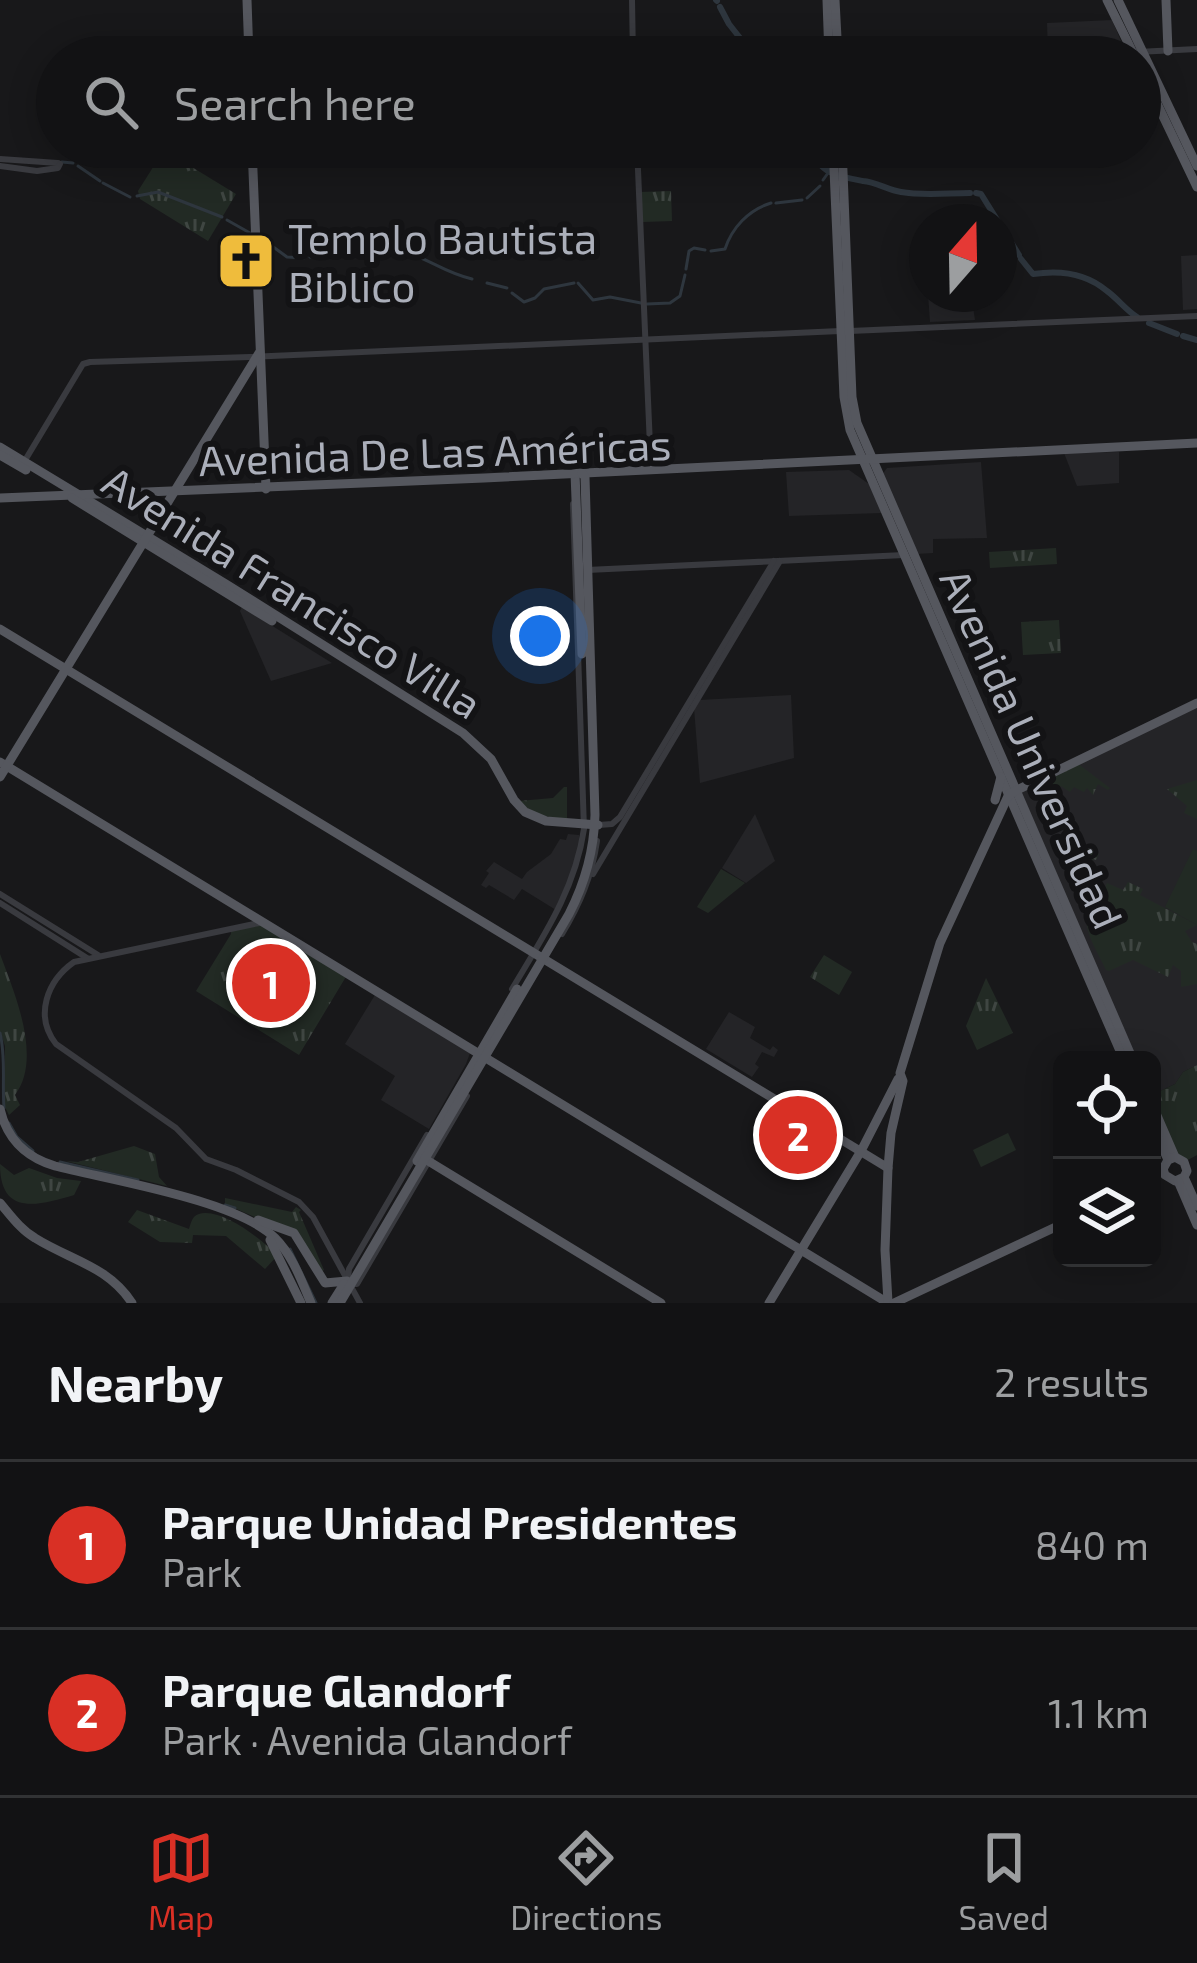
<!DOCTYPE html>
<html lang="en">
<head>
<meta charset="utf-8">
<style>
	:root { --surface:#121214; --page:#1b1b1d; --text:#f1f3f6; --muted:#9c9ea0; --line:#313234; --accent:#d93025 }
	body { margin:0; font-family:"Exo 2",sans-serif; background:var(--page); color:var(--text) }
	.controls { position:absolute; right:36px; bottom:36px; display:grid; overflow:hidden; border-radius:18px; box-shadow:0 6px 30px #0003 }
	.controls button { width:108px; height:108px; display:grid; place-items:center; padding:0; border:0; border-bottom:3px solid var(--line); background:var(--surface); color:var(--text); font:60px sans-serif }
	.compass { position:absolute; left:909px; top:204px; width:108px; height:108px; border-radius:50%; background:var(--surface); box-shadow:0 6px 30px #0003; rotate:20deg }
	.you { position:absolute; left:540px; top:636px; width:42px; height:42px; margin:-30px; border:9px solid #fff; border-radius:50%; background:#1a73e8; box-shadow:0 0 0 18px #1a73e833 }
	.badge { display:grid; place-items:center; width:78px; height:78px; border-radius:50%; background:var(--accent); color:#fff; font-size:39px; font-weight:700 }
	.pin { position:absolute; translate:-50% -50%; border:6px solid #fff; box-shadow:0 3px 12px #0006 }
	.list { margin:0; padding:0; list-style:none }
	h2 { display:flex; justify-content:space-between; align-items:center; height:156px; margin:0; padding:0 48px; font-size:51px }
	h2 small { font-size:39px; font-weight:400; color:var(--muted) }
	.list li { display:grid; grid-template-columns:78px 1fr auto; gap:36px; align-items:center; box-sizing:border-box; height:168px; padding:0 48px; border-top:3px solid var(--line) }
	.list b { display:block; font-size:45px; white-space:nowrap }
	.list p { margin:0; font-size:39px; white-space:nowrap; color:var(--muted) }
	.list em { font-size:39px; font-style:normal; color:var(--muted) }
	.icon { flex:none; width:66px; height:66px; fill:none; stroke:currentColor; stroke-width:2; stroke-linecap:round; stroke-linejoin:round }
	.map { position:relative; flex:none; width:1197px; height:1303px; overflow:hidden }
	.search { position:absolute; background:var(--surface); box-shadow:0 6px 30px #0003; left:36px; right:36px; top:36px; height:132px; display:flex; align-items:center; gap:30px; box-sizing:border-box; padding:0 42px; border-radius:66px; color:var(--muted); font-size:45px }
	.sheet { height:492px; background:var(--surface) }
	nav { display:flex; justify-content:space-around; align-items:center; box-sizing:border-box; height:168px; border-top:3px solid var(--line); background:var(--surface); font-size:33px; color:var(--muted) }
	nav a { display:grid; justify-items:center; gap:6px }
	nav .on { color:var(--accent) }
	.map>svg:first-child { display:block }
</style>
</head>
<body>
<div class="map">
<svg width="1197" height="1303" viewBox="0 0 1197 1303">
	<defs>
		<pattern id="grass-tufts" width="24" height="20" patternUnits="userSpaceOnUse" patternTransform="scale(3)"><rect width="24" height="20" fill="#222a24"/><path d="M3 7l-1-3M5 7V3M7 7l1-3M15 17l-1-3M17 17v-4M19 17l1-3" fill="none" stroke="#3f4642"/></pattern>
	</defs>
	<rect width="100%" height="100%" fill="#18181a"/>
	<!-- built -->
	<g fill="#242427">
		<polygon points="1112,20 1124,48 1048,52 1047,23"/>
		<polygon points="1197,255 1197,309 1183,310 1181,256"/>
		<polygon points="928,294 971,294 975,320 930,322"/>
		<polygon points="1119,452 1119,483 1077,486 1064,453"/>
		<polygon points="981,462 987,538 933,539 933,553 915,554 882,475 887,468"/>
		<polygon points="849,470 869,484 882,513 789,516 786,472"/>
		<polygon points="242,607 332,663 271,681 240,611"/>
		<polygon points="791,695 794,758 700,783 694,708 699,700"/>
		<polygon points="1197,708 1197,1065 1183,1072 1175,1084 1152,1095 1152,1060 1133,1060 1016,791"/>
		<polygon points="755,814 775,861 746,883 722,868"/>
		<polygon points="568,834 579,835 579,847 571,879 556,910 522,889 514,900 489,885 486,888 481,885 489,873 486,871 494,862 522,879 527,872 551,854 560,839 566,840"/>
		<polygon points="375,995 470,1053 466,1064 429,1129 381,1100 395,1076 345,1044"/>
		<polygon points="729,1012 755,1027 750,1038 770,1050 773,1046 778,1050 774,1057 762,1052 755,1064 759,1067 752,1077 706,1049"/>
	</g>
	<!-- grass -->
	<g fill="url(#grass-tufts)">
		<polygon points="164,150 236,194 208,241 140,199 138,191"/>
		<polygon points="671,191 672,221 642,222 640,192"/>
		<polygon points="1056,548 1057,564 990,568 989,552"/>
		<polygon points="1059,620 1061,653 1023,655 1021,622"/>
		<polygon points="1077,763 1110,788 1108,790 1098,784 1093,795 1087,788 1084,792 1074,787 1070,792 1061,786 1056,794 1049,796 1041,790 1035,782"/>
		<polygon points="1197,780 1197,819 1184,813 1187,806 1167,789"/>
		<path d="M 564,787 L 567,787 L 567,819 C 549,818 532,815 519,801 L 553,798 Z"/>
		<polygon points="1070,840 1099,854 1096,860 1093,859 1090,870 1062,856"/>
		<polygon points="721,869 745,883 708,913 697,907"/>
		<path d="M 1128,882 L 1143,889 L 1140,895 L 1197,925 L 1185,931 L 1192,942 L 1197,944 L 1197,984 L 1181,987 L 1181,971 L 1173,965 L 1168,977 L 1133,960 L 1109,971 L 1106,970 C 1097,949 1073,918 1098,903 L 1107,883 L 1123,890 Z"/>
		<polygon points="262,923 347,975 299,1055 196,991 231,934 231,929"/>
		<path d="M 0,954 C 14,992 43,1058 15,1095 L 20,1105 L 9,1115 L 4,1105 L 5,1046 L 0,1031 Z"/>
		<polygon points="824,955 852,972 839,995 810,977"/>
		<polygon points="986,978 1013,1033 977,1050 966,1026"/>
		<polygon points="1197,1065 1197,1155 1184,1162 1175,1157 1152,1103 1152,1095 1175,1084 1183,1072"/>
		<polygon points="794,1116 817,1129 802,1155 779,1140"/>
		<polygon points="1008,1133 1016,1150 981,1167 973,1150"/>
		<polygon points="134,1146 155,1154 159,1177 167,1186 66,1161 78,1162"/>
		<path d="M 0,1164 L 14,1175 L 29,1168 L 57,1178 L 81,1181 L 74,1195 C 37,1206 0,1216 0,1164 Z"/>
		<polygon points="225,1198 292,1212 296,1207 301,1210 299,1212 324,1270 319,1273 301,1237 225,1204"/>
		<path d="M 137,1210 L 189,1229 C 191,1223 192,1216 199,1214 C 220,1207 264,1240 277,1256 L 265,1269 L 226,1236 L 193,1235 L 192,1243 L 160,1242 L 128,1222 Z"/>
	</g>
	<!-- pitch -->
	<polygon fill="#222a24" points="1193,849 1197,851 1197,925 1165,907"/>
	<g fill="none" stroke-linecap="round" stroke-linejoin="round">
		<!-- stream -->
		<g stroke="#2e363e" stroke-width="3">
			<polyline points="62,162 73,163"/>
			<polyline points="78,166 100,181"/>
			<polyline points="823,180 828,173"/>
			<polyline points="103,183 130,197"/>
			<polyline points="137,196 158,192 222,217"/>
			<polyline points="807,198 820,186"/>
			<polyline points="776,203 802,200"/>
			<polyline points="227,220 250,233"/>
			<polyline points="261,238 287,257 304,258"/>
			<path d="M 711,251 L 725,249 C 732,228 748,210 771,203"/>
			<polyline points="344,253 371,253"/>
			<path d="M 411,254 C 434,262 446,273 472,279"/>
			<polyline points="377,256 406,253"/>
			<polyline points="310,257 338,253"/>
			<polyline points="686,269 689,251 694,248 705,250"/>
			<polyline points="487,283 507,288"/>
			<polyline points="578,283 593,300 610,297 641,303"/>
			<polyline points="512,293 524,302 535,298 544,289 574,283"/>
			<polyline points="647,304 670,303 680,296 685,275"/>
			<path d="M 0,1033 C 6,1057 2,1083 4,1108"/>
			<polyline points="9,1123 17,1137 33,1151"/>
			<polyline points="60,1162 138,1180"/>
			<polyline points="225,1205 235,1208"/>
			<polyline points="290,1249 316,1303"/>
		</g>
		<!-- canal -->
		<g stroke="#2e363e" stroke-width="6">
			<polyline points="716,0 717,1"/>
			<polyline points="720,7 729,24 755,57"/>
			<path d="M 811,147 C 818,174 840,177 863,181 C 876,182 888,190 901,192 C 923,196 948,193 970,193"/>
			<polyline points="976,193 981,194 1019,255"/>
			<path d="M 1021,259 L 1033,274 C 1059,270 1086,273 1107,291 C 1118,299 1126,310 1137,317"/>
			<polyline points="1149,323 1177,334"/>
			<polyline points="1183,336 1197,340"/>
		</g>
		<!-- minor -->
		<g stroke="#393a3f" stroke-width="6">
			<polyline points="632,0 633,57"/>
			<polyline points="1037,57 1197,49"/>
			<polyline points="1140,109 1159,109"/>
			<polyline points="637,147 651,469"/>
			<polyline points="252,149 282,147"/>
			<polyline points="0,159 58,163"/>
			<polyline points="0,166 37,171 58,168 60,164"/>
			<polyline points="850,331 1197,316"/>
			<polyline points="24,462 83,364 90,362 250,357 840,331"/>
			<polyline points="587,570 904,555"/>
			<polyline points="599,825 612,824 620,817 774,561"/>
			<polyline points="593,874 780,561"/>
			<polyline points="0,894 98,955"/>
			<polyline points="0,903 87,958"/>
			<path d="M 259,923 L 74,962 C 47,981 34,1016 56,1044 L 176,1128 L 206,1159 L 236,1170 L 299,1202 L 313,1217 L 360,1303"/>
			<path d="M 562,934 C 580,904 592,876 597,841"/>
			<path d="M 512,989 C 543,937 575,890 584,829 L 573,504"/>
			<polyline points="348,1278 349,1269 427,1135"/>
			<polyline points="351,1284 357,1284 467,1096"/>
		</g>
		<!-- major -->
		<g stroke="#55575e" stroke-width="9">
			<polyline points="247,0 249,57"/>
			<polyline points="827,0 829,57"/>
			<polyline points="835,0 838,57"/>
			<polyline points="1107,0 1135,57"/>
			<polyline points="1118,0 1197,166"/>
			<polyline points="1166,0 1168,51"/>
			<polyline points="1140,68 1197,187"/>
			<polyline points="252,147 266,489"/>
			<polyline points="833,147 844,397 850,430 1124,1060"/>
			<polyline points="842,147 852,397 857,423 1133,1060"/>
			<polyline points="0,447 226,584 463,733 491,759 514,800 525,812 546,821 598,825"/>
			<polyline points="0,455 26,470"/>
			<polyline points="575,473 582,654"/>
			<polyline points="0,498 484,478 1197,443"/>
			<polyline points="72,498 272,621"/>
			<polyline points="0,629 888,1168"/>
			<polyline points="0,762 888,1303"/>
			<polyline points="0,777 259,353"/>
			<polyline points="995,800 1001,777"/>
			<polyline points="1152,1104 1175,1157"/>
			<path d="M 0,1109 C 7,1139 25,1157 55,1166 C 109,1180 237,1200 275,1238 C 293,1256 301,1280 311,1303"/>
			<polyline points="1152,1124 1168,1160 1163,1169 1165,1175 1175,1181 1184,1177 1187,1171 1184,1162 1175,1157 1168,1160"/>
			<polyline points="425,1159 661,1303"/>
			<polyline points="417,1161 517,989"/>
			<polyline points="1184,1177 1197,1206"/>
			<polyline points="1178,1181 1197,1225"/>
			<path d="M 0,1203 C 11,1216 21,1230 35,1238 C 70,1260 108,1266 132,1303"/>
			<polyline points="258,1220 294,1233 325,1283 347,1281"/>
			<polyline points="270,1240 301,1303"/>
			<polyline points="888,1302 885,1250 888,1168 891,1133 903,1081 900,1073 940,943 1009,794 1197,703"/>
			<polyline points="332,1303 344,1284"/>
			<path d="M 340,1303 L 569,914 C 585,883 594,850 595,815 L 585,477 L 582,473"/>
			<polyline points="769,1303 861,1151 898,1079"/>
			<polyline points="894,1303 1062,1224"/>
		</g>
	</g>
	<!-- icons -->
	<defs>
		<g id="church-square" transform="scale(3)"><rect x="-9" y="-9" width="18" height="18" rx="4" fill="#efbc3c" stroke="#131315"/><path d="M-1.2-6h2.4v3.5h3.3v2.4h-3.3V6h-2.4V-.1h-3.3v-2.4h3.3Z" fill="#111"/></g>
	</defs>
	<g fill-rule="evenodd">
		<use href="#church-square" x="246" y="261"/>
	</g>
	<g text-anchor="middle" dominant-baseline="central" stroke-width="12" stroke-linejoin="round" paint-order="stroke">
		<!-- poi labels -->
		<g font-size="42" fill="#abafba" stroke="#131315" text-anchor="start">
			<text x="288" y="237">Templo Bautista<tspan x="288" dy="48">Biblico</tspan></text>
		</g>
		<!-- street labels -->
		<g font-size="42" fill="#abafba" stroke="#131315">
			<text transform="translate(435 451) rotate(-2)">Avenida De Las Américas</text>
			<text transform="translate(293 591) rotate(32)">Avenida Francisco Villa</text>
			<text transform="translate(1033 748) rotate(66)">Avenida Universidad</text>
		</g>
	</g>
</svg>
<div class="controls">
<button><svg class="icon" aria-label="locate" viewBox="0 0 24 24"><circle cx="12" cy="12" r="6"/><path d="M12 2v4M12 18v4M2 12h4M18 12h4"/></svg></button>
<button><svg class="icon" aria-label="layers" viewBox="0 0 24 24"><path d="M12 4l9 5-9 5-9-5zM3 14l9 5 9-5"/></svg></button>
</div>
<svg class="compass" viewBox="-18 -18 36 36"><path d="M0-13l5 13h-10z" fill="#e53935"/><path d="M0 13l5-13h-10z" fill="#9c9ea0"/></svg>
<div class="you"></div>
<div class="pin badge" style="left:271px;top:983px">1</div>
<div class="pin badge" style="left:798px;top:1135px">2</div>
<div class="search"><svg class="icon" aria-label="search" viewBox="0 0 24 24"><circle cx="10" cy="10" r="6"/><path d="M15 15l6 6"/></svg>Search here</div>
</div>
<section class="sheet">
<h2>Nearby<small>2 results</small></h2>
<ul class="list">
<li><span class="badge">1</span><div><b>Parque Unidad Presidentes</b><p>Park</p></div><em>840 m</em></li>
<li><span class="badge">2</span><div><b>Parque Glandorf</b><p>Park · Avenida Glandorf</p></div><em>1.1 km</em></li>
</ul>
</section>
<nav>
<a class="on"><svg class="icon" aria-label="map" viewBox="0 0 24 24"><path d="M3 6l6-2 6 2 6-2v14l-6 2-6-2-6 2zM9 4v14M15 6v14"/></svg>Map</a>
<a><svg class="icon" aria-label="directions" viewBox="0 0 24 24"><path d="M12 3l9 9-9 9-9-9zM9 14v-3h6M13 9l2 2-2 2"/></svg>Directions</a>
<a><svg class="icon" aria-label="saved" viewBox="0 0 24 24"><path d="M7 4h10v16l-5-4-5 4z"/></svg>Saved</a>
</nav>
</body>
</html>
